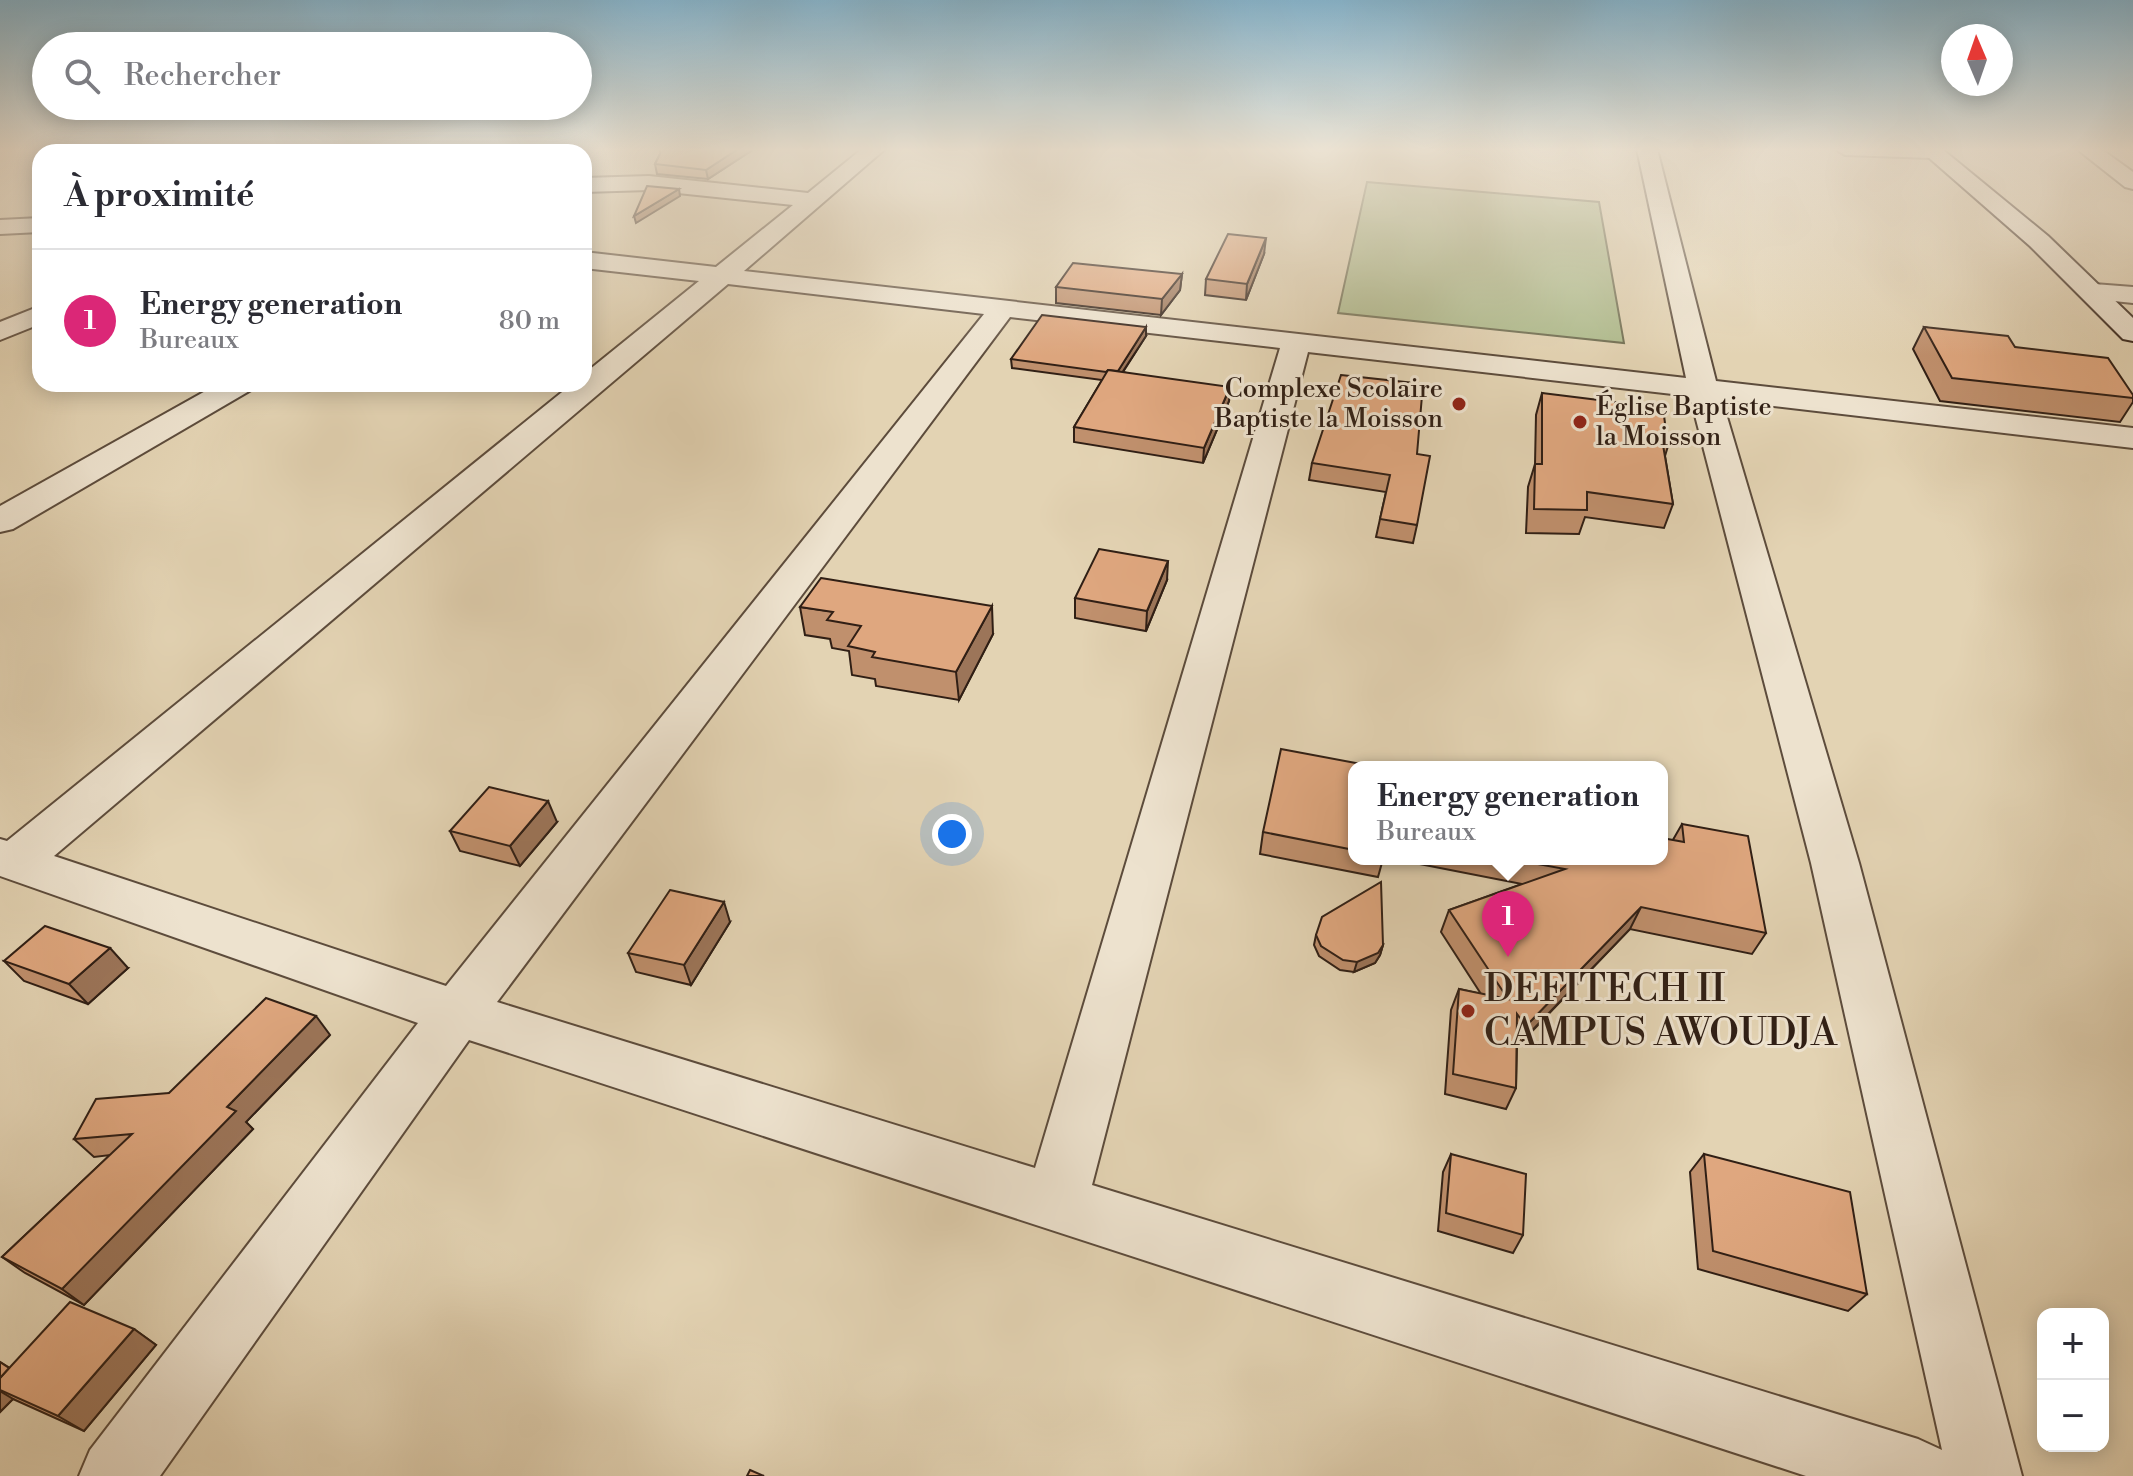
<!DOCTYPE html>
<html lang="fr">
<head>
<meta charset="utf-8">
<style>
	:root { --surface:#fff; --page:#f7f7f7; --text:#2b2b33; --muted:#7c7c81; --line:#e1e1e2; --accent:#db2777 }
	body { margin:0; font-family:"Libre Bodoni",serif; background:var(--page); color:var(--text) }
	.controls { position:absolute; right:24px; bottom:24px; display:grid; overflow:hidden; border-radius:16px; box-shadow:0 4px 20px #0003 }
	.controls button { width:72px; height:72px; display:grid; place-items:center; padding:0; border:0; border-bottom:2px solid var(--line); background:var(--surface); color:var(--text); font:40px sans-serif }
	.compass { position:absolute; left:1941px; top:24px; width:72px; height:72px; border-radius:50%; background:var(--surface); box-shadow:0 4px 20px #0003; rotate:358deg }
	.you { position:absolute; left:952px; top:834px; width:28px; height:28px; margin:-20px; border:6px solid #fff; border-radius:50%; background:#1a73e8; box-shadow:0 0 0 12px #1a73e833 }
	.badge { display:grid; place-items:center; width:52px; height:52px; border-radius:50%; background:var(--accent); color:#fff; font-size:26px; font-weight:700 }
	.pin { position:absolute; translate:-50% -66px; filter:drop-shadow(0 2px 4px #0008) }
	.pin::after { content:''; position:absolute; top:42px; width:28px; height:24px; background:inherit; clip-path:polygon(0 0,100% 0,50% 100%) }
	.popup { position:absolute; left:1348px; top:761px; width:320px; height:104px; box-sizing:border-box; display:grid; place-content:center; border-radius:16px; background:var(--surface); filter:drop-shadow(0 2px 6px #0005); font-size:26px; white-space:nowrap; color:var(--muted) }
	.popup b { font-size:30px; color:var(--text) }
	.popup::after { content:''; position:absolute; left:50%; top:100%; margin-left:-16px; border:16px solid transparent; border-top-color:var(--surface) }
	.list { margin:0; padding:0; list-style:none }
	h2 { display:flex; justify-content:space-between; align-items:center; height:104px; margin:0; padding:0 32px; font-size:34px }
	h2 small { font-size:26px; font-weight:400; color:var(--muted) }
	.list li { display:grid; grid-template-columns:52px 1fr auto; gap:24px; align-items:center; box-sizing:border-box; height:144px; padding:0 32px; border-top:2px solid var(--line) }
	.list b { display:block; font-size:30px; white-space:nowrap }
	.list p { margin:0; font-size:26px; white-space:nowrap; color:var(--muted) }
	.list em { font-size:26px; font-style:normal; color:var(--muted) }
	.icon { flex:none; width:44px; height:44px; fill:none; stroke:currentColor; stroke-width:2; stroke-linecap:round; stroke-linejoin:round }
	.map { position:relative; flex:none; width:2133px; height:1476px; overflow:hidden }
	.search { position:absolute; background:var(--surface); box-shadow:0 4px 20px #0003; left:32px; top:32px; width:560px; height:88px; display:flex; align-items:center; gap:20px; box-sizing:border-box; padding:0 28px; border-radius:44px; color:var(--muted); font-size:30px }
	.panel { position:absolute; background:var(--surface); box-shadow:0 4px 20px #0003; left:32px; top:144px; width:560px; height:248px; border-radius:24px }
	.map>svg:first-child { display:block }
</style>
</head>
<body>
<div class="map">
<svg width="2133" height="1476" viewBox="0 0 2133 1476">
	<rect width="100%" height="100%" fill="#e3d3b3"/>
	<filter id="stains"><feTurbulence type="fractalNoise" baseFrequency=".0025" numOctaves="4"/><feColorMatrix values="0 0 0 0 .2 0 0 0 0 .09 0 0 0 0 .02 0 0 0 .5 -.17"/></filter>
	<radialGradient id="worn" r=".72"><stop offset=".6" stop-color="#630" stop-opacity="0"/><stop offset="1" stop-color="#630" stop-opacity=".3"/></radialGradient>
	<!-- green -->
	<polygon fill="#b0bd8f" stroke="#706e52" stroke-width="2" points="1367,182 1599,202 1624,343 1338,313"/>
	<g fill="none" stroke-linecap="round" stroke-linejoin="round">
		<!-- street casing -->
		<g stroke="#5d4c3c" stroke-width="4">
			<g id="street">
				<polygon points="261,149 305,149 307,152 263,152"/>
				<polygon points="378,149 402,149 400,152 376,152"/>
				<path d="M 862,149 L 885,149 L 744,271 L 1686,378 L 1637,149 L 1657,149 L 1716,381 L 2133,428 L 2133,448 L 1722,400 L 1859,863 L 2022,1476 L 1806,1476 L 469,1040 L 160,1476 L 79,1476 L 90,1450 L 418,1023 L 0,876 L 0,839 L 7,841 L 572,384 L 584,384 L 584,374 L 699,281 L 584,268 L 584,252 L 716,267 L 793,205 L 649,190 L 584,192 L 584,178 L 649,176 L 808,193 ZM 728,284 L 984,314 L 446,986 L 54,856 ZM 1010,317 L 1280,348 L 1035,1168 L 497,1002 ZM 1308,352 L 1690,396 L 1811,863 L 1942,1450 L 1918,1439 L 1092,1185 Z"/>
				<polygon points="1835,149 1941,149 1943,152 1933,158 1845,155"/>
				<polygon points="2077,149 2101,149 2133,172 2133,189 2125,187"/>
				<polygon points="40,218 40,232 0,234 0,220"/>
				<polygon points="2094,284 2133,287 2133,303 2085,298 2081,292 2085,286"/>
				<polygon points="40,306 40,324 0,340 0,322"/>
				<polygon points="218,384 255,384 251,390 13,529 0,532 0,506"/>
			</g>
		</g>
		<!-- secondary casing -->
		<g stroke="#301f15" stroke-width="4">
			<polygon id="secondary" points="1919,149 1942,149 2048,236 2133,318 2133,341 2123,339 2030,246"/>
		</g>
		<!-- street -->
		<use href="#street" fill="#ede2ce" fill-rule="evenodd"/>
		<!-- secondary -->
		<use href="#secondary" fill="#ede2ce" fill-rule="evenodd"/>
	</g>
	<!-- wall -->
	<g fill="#c0906d" stroke="#301f15" stroke-width="2">
		<polygon points="470,149 570,149 569,152 471,152"/>
		<polygon points="660,149 754,149 708,179 657,174 655,164 660,154"/>
		<polygon points="1264,254 1246,300 1205,295 1206,279"/>
		<polygon points="1182,274 1180,290 1161,315 1056,303 1056,287"/>
		<polygon points="1924,327 2015,347 2133,395 2133,402 2120,422 1940,401 1913,349"/>
		<polygon points="1146,336 1123,372 1229,401 1203,463 1074,442 1074,427 1102,380 1012,368 1011,359"/>
		<polygon points="1542,393 1668,446 1665,456 1673,504 1664,528 1585,517 1579,534 1526,533 1528,487 1535,464 1536,415"/>
		<polygon points="1417,454 1417,525 1413,543 1376,537 1386,492 1309,480 1312,463"/>
		<polygon points="1167,580 1146,631 1075,618 1075,598"/>
		<polygon points="800,607 993,634 959,700 876,686 875,679 852,675 849,651 832,648 830,639 805,635"/>
		<polygon points="1354,767 1354,859 1383,859 1378,877 1260,854 1263,832"/>
		<polygon points="557,822 520,866 460,851 450,831"/>
		<polygon points="1682,824 1766,933 1752,954 1630,929 1517,1047 1516,1088 1506,1109 1445,1094 1451,1010 1459,989 1481,994 1441,932 1449,910 1522,884 1394,859 1662,859"/>
		<polygon points="730,922 691,985 636,972 628,953"/>
		<polygon points="1316,935 1383,945 1380,955 1375,963 1354,972 1340,970 1319,956 1314,945"/>
		<polygon points="4,961 128,968 88,1004 24,981"/>
		<polygon points="330,1035 246,1122 253,1129 84,1305 25,1273 2,1257 110,1155 94,1157 74,1139 169,1093"/>
		<polygon points="1451,1154 1523,1235 1513,1253 1438,1231 1443,1172"/>
		<polygon points="1704,1154 1867,1294 1848,1311 1698,1269 1690,1172"/>
		<polygon points="134,1329 156,1345 84,1431 13,1399 0,1412 0,1362 10,1368"/>
	</g>
	<!-- shaded-wall -->
	<g fill="#9c7559" stroke="#301f15" stroke-width="2">
		<polygon points="562,149 570,149 569,152 561,152"/>
		<polygon points="738,149 754,149 708,179 706,170"/>
		<polygon points="679,189 680,196 636,223 634,216"/>
		<polygon points="1266,238 1264,254 1246,300 1247,284"/>
		<polygon points="1182,274 1180,290 1161,315 1162,299"/>
		<polygon points="1146,327 1146,336 1116,382 1116,374"/>
		<polygon points="1230,387 1229,401 1203,463 1204,448"/>
		<polygon points="1168,561 1167,580 1146,631 1147,611"/>
		<polygon points="992,606 993,634 959,700 956,672"/>
		<polygon points="548,801 557,822 520,866 510,846"/>
		<polygon points="724,902 730,922 691,985 684,965"/>
		<polygon points="1641,907 1630,929 1516,1047 1526,1026"/>
		<polygon points="1383,945 1380,955 1375,963 1354,972 1357,962"/>
		<polygon points="110,948 128,968 88,1004 69,984"/>
		<polygon points="316,1016 330,1035 246,1122 253,1129 84,1305 62,1289 227,1107"/>
		<polygon points="134,1329 156,1345 84,1431 58,1416"/>
		<polygon points="0,1391 13,1399 0,1412"/>
	</g>
	<!-- building -->
	<g fill="#dfa77f" stroke="#301f15" stroke-width="2">
		<polygon points="505,149 562,149 561,152 529,152"/>
		<polygon points="660,149 738,149 706,170 655,164 660,154"/>
		<polygon points="647,186 679,189 634,216"/>
		<polygon points="1228,234 1266,238 1247,284 1206,279"/>
		<polygon points="1073,263 1182,274 1162,299 1056,287"/>
		<polygon points="1042,315 1146,327 1118,371 1108,370 1106,372 1011,359"/>
		<polygon points="1924,327 2008,336 2015,347 2108,358 2133,395 2133,398 1952,378"/>
		<polygon points="1108,370 1230,387 1204,448 1074,427"/>
		<polygon points="1341,375 1423,384 1417,454 1430,456 1417,525 1380,519 1390,475 1312,463"/>
		<polygon points="1542,393 1663,408 1668,446 1663,445 1673,504 1587,492 1587,510 1534,509 1535,464 1542,464"/>
		<polygon points="1099,549 1168,561 1147,611 1075,598"/>
		<polygon points="821,578 992,606 956,672 872,657 875,652 848,646 861,626 827,620 833,612 800,607"/>
		<polygon points="1281,749 1377,767 1354,767 1354,850 1263,832"/>
		<polygon points="489,787 548,801 510,846 450,831"/>
		<polygon points="1682,824 1748,836 1766,933 1641,907 1526,1026 1517,1014 1516,1088 1453,1074 1459,989 1508,999 1449,910 1565,869 1511,859 1662,859 1662,838 1684,842"/>
		<polygon points="1381,882 1383,945 1378,953 1357,962 1343,960 1321,946 1316,935 1322,917"/>
		<polygon points="670,890 724,902 684,965 628,953"/>
		<polygon points="45,926 110,948 69,984 4,961"/>
		<polygon points="266,998 316,1016 227,1107 236,1111 62,1289 2,1257 132,1134 74,1139 96,1099 169,1093"/>
		<polygon points="1451,1154 1526,1174 1523,1235 1446,1213"/>
		<polygon points="1704,1154 1850,1192 1867,1294 1713,1251"/>
		<polygon points="70,1302 134,1329 58,1416 0,1390 0,1378"/>
		<polygon points="0,1362 9,1368 0,1378"/>
		<polygon points="750,1470 764,1476 747,1476"/>
	</g>
	<!-- sky -->
	<linearGradient id="sky" x2="0" y2="1"><stop stop-color="#87b6cf"/><stop offset="0.42" stop-color="#f2ebdd"/><stop offset="1" stop-color="#f2ebdd" stop-opacity="0"/></linearGradient>
	<rect width="2133" height="356" fill="url(#sky)"/>
	<!-- markers -->
	<g fill="#8f2418" stroke="#ede2ce" stroke-width="3">
		<circle cx="1459" cy="404" r="8"/>
		<circle cx="1580" cy="422" r="8"/>
		<circle cx="1468" cy="1011" r="8"/>
	</g>
	<g text-anchor="middle" dominant-baseline="central" stroke-width="6" stroke-linejoin="round" paint-order="stroke">
		<!-- far-poi labels -->
		<g font-size="26" fill="#301f15" stroke="#ede2ce" text-anchor="end">
			<text x="1443" y="389">Complexe Scolaire<tspan x="1443" dy="30">Baptiste la Moisson</tspan></text>
			<text x="1596" y="407" text-anchor="start">Église Baptiste<tspan x="1596" dy="30">la Moisson</tspan></text>
		</g>
		<!-- near-poi labels -->
		<g font-size="38" fill="#301f15" stroke="#ede2ce" text-anchor="start">
			<text x="1484" y="989">DEFITECH II<tspan x="1484" dy="44">CAMPUS AWOUDJA</tspan></text>
		</g>
	</g>
	<rect width="100%" height="100%" filter="url(#stains)"/>
	<rect width="100%" height="100%" fill="url(#worn)"/>
</svg>
<div class="controls">
<button>+</button>
<button>−</button>
</div>
<svg class="compass" viewBox="-18 -18 36 36"><path d="M0-13l5 13h-10z" fill="#e53935"/><path d="M0 13l5-13h-10z" fill="#7c7c81"/></svg>
<div class="you"></div>
<div class="pin badge" style="left:1508px;top:957px">1</div>
<div class="popup"><b>Energy generation</b>Bureaux</div>
<div class="search"><svg class="icon" aria-label="search" viewBox="0 0 24 24"><circle cx="10" cy="10" r="6"/><path d="M15 15l6 6"/></svg>Rechercher</div>
<section class="panel">
<h2>À proximité<small></small></h2>
<ul class="list">
<li><span class="badge">1</span><div><b>Energy generation</b><p>Bureaux</p></div><em>80 m</em></li>
</ul>
</section>
</div>
</body>
</html>
